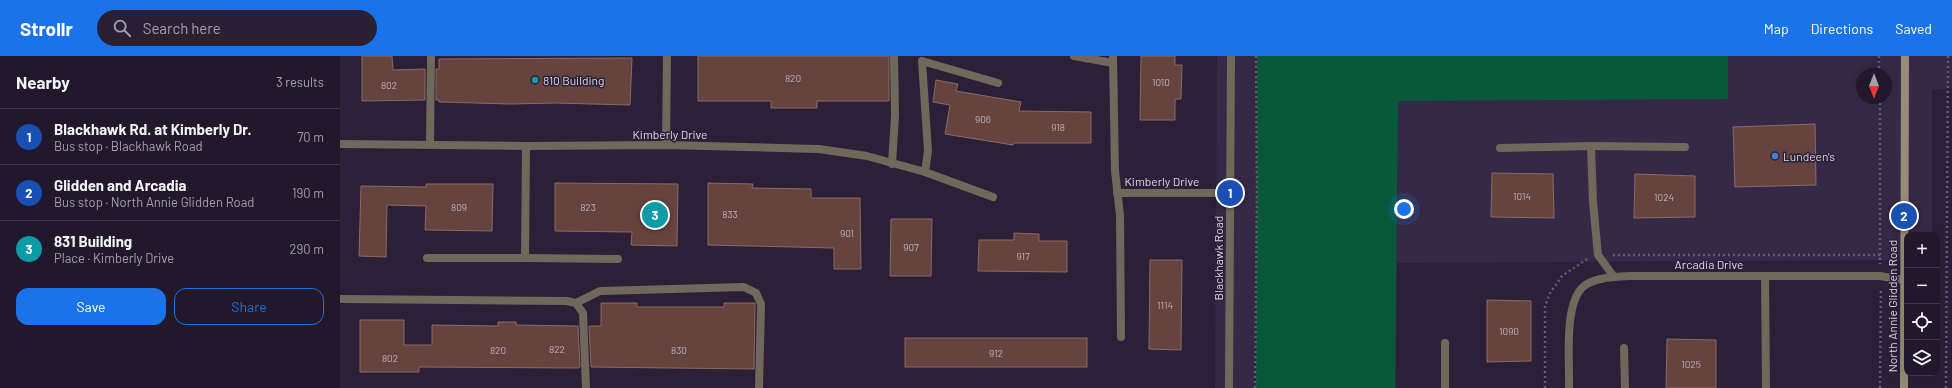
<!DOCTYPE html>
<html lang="en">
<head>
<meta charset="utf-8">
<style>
	:root { --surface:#21182b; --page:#292133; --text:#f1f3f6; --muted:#a2a0a9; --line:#3e3747; --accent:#1a73e8 }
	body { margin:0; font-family:Barlow,sans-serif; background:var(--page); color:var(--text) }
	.controls { position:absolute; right:12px; bottom:12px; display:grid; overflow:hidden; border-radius:8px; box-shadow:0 4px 16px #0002 }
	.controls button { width:36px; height:36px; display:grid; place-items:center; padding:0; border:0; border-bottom:1px solid var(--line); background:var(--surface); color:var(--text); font:20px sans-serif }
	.compass { position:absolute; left:1516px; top:12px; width:36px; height:36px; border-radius:50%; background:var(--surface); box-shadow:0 4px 16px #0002; rotate:180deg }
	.you { position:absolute; left:1064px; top:153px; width:14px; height:14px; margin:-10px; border:3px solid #fff; border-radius:50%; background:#1a73e8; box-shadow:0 0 0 6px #1a73e833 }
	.badge { display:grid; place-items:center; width:26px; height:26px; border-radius:50%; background:var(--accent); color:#fff; font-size:13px; font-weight:700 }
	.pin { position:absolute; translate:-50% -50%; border:2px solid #fff; box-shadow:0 1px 4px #0006 }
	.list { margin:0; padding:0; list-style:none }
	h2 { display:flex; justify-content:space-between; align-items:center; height:52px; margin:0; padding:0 16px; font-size:17px }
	h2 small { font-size:13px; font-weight:400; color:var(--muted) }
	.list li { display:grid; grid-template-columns:26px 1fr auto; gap:12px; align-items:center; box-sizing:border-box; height:56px; padding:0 16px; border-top:1px solid var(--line) }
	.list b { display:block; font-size:15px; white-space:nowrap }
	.list p { margin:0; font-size:13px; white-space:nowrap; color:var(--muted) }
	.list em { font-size:13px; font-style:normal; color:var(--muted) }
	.actions { display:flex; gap:8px; padding:12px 16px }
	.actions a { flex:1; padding:9px 0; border:1px solid var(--accent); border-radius:12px; text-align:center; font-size:14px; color:var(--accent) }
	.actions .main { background:var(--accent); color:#fff }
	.icon { flex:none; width:22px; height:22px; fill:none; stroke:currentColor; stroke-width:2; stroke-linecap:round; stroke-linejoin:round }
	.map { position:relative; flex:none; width:1612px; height:332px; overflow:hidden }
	header { display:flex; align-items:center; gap:24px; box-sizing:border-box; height:56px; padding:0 20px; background:var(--accent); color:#fff }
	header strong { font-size:19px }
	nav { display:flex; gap:22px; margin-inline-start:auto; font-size:14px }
	.search { width:280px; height:36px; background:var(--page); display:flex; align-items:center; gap:10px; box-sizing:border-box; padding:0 14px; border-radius:22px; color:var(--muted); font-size:15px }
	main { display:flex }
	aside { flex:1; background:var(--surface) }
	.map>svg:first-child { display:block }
</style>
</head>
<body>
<header>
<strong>Strollr</strong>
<div class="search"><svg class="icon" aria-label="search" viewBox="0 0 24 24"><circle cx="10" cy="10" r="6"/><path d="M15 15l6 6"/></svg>Search here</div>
<nav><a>Map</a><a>Directions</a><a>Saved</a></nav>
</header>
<main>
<aside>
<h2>Nearby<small>3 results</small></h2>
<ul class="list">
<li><span class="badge" style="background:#1a4fb4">1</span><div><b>Blackhawk Rd. at Kimberly Dr.</b><p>Bus stop · Blackhawk Road</p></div><em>70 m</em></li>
<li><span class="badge" style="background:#1a4fb4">2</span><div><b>Glidden and Arcadia</b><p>Bus stop · North Annie Glidden Road</p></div><em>190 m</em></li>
<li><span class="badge" style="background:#0f9aa8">3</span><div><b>831 Building</b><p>Place · Kimberly Drive</p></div><em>290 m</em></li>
</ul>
<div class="actions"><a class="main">Save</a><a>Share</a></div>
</aside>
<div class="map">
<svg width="1612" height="332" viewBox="0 0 1612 332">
	<rect width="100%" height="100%" fill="#2c2039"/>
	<!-- built -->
	<path fill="#362847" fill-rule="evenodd" d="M 877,0 L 1612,0 L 1612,32 L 1592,34 L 1592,179 L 1567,179 L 1567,204 L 1057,207 L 1056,332 L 875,332 ZM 1522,18 L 1546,18 L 1546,42 L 1522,42 Z"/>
	<!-- green -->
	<polygon fill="#08583b" points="917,0 1388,0 1388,43 1058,45 1055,332 916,332"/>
	<!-- building -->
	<g fill="#65443f" stroke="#8d6963">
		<polygon points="22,0 52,0 53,14 85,13 85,44 22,45"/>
		<polygon points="358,0 549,0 549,45 477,45 477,52 431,52 431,45 358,45"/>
		<polygon points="801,0 835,0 835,9 842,9 841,43 835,43 835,64 800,64"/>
		<polygon points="292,2 290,49 216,47 170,48 99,46 99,44 96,44 96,13 99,13 99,3"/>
		<polygon points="596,24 618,28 616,35 681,46 679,55 751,56 751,87 674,87 673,89 605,78 610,49 593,46"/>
		<polygon points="1475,68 1476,129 1395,131 1393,71"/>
		<polygon points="1152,117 1213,118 1214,162 1151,161"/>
		<polygon points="1295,118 1355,120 1355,161 1294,162"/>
		<polygon points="215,127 338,128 337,190 291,189 292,176 215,175"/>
		<polygon points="368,127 413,128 412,132 471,133 471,142 520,142 521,213 494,213 494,192 368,189"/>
		<polygon points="86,128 153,128 152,175 85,174 86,150 47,149 46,201 19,200 21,130 86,131"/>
		<polygon points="551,163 592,163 591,220 550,220"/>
		<polygon points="674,177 699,178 699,185 727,185 727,216 638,215 639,184 674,184"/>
		<polygon points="810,204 842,204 841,294 809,293"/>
		<polygon points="1147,244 1191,245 1191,305 1147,306"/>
		<polygon points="261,247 297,247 297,251 384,251 384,247 415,247 414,313 251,311 249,270 261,270"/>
		<polygon points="20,264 64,264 64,289 92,289 92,269 158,270 158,266 176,266 176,269 238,270 240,311 239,312 79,311 79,316 20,316"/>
		<rect x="565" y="282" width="182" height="29"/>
		<polygon points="1327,283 1376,284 1376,332 1326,332"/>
	</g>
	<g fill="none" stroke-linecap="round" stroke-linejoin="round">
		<!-- path -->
		<g stroke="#655a71" stroke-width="2.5" stroke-dasharray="2 3" stroke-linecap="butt">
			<polyline points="1539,0 1539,18"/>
			<polyline points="1540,42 1540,208"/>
			<polyline points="1273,199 1540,199"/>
			<polyline points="915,332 917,136 916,0"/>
			<polyline points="1205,332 1205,250 1210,237 1222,220 1247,203"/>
			<polyline points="1540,332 1541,233"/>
			<polyline points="1606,332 1608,0"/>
		</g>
		<!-- lane -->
		<g stroke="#6f685b" stroke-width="8">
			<polyline points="734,0 773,7"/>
			<polyline points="773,0 775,115 780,159 781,281"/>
			<polyline points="90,88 91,0"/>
			<polyline points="326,89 327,0"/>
			<polyline points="1251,90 1345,91"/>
			<polyline points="1160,92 1251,90 1253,146 1258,199 1274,221"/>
			<polyline points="552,108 555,59 554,0"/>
			<polyline points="585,116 588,95 582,5 658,27"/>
			<polyline points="87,202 185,202 186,90"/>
			<polyline points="185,202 278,203"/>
			<polyline points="1425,220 1426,332"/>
			<polyline points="0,243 226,245 236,247 260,235 404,231 416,237 421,248 419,332"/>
			<polyline points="236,247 243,257 246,332"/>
			<polyline points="1105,287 1105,332"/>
			<polyline points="1284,292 1285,332"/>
		</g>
		<!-- street -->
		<g stroke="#6f685b" stroke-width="8">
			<polyline points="0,88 186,90 326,89 479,93 527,100 585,116 653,141"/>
			<polyline points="777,137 890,137"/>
			<polyline points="889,332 891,0"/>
			<path d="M 1229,332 C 1230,307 1223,247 1244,230 C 1256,221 1275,221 1289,220 L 1540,220 L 1564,224"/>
		</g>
		<!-- secondary -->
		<polyline stroke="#988c78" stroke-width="8" points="1564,332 1565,0"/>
	</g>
	<!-- markers -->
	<circle fill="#0f9aa8" stroke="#2c2039" stroke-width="1.5" cx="195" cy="24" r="4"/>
	<circle fill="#3f7fe0" stroke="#2c2039" stroke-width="1.5" cx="1435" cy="100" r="4"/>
	<g text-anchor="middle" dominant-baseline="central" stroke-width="3" stroke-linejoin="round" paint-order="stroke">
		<!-- number labels -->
		<g font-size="10" fill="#beb0bc">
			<text x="453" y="22">820</text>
			<text x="821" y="26">1010</text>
			<text x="49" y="29">802</text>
			<text x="643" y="63">906</text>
			<text x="718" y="71">918</text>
			<text x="1182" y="140">1014</text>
			<text x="1324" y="141">1024</text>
			<text x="119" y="151">809</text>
			<text x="248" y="151">823</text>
			<text x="390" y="158">833</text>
			<text x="507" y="177">901</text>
			<text x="571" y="191">907</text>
			<text x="683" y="200">917</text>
			<text x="825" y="249">1114</text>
			<text x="1169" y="275">1090</text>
			<text x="217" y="293">822</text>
			<text x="158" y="294">820</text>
			<text x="339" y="294">830</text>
			<text x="656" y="297">912</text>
			<text x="50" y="302">802</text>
			<text x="1351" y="308">1025</text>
		</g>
		<!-- poi labels -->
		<g font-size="12" fill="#dbd4e5" stroke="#2c2039" text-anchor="start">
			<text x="203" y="24">810 Building</text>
			<text x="1443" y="100">Lundeen's</text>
		</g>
		<!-- street labels -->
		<g font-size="12" fill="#dbd4e5" stroke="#2c2039">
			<text x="330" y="78">Kimberly Drive</text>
			<text x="822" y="125">Kimberly Drive</text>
			<text transform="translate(878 202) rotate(-90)">Blackhawk Road</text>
			<text x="1369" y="208">Arcadia Drive</text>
			<text transform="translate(1552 250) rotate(-90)">North Annie Glidden Road</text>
		</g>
	</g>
</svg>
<div class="controls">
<button>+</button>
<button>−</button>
<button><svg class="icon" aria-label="locate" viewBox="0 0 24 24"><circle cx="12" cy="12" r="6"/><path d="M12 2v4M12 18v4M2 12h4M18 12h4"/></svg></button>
<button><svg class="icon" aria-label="layers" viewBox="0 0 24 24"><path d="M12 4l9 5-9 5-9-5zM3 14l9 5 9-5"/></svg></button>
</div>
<svg class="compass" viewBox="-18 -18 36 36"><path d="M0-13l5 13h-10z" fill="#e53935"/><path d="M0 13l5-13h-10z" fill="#a2a0a9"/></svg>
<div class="you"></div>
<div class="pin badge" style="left:890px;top:137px;background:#1a4fb4">1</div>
<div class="pin badge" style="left:1564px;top:160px;background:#1a4fb4">2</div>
<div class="pin badge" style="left:315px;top:159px;background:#0f9aa8">3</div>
</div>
</main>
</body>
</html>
